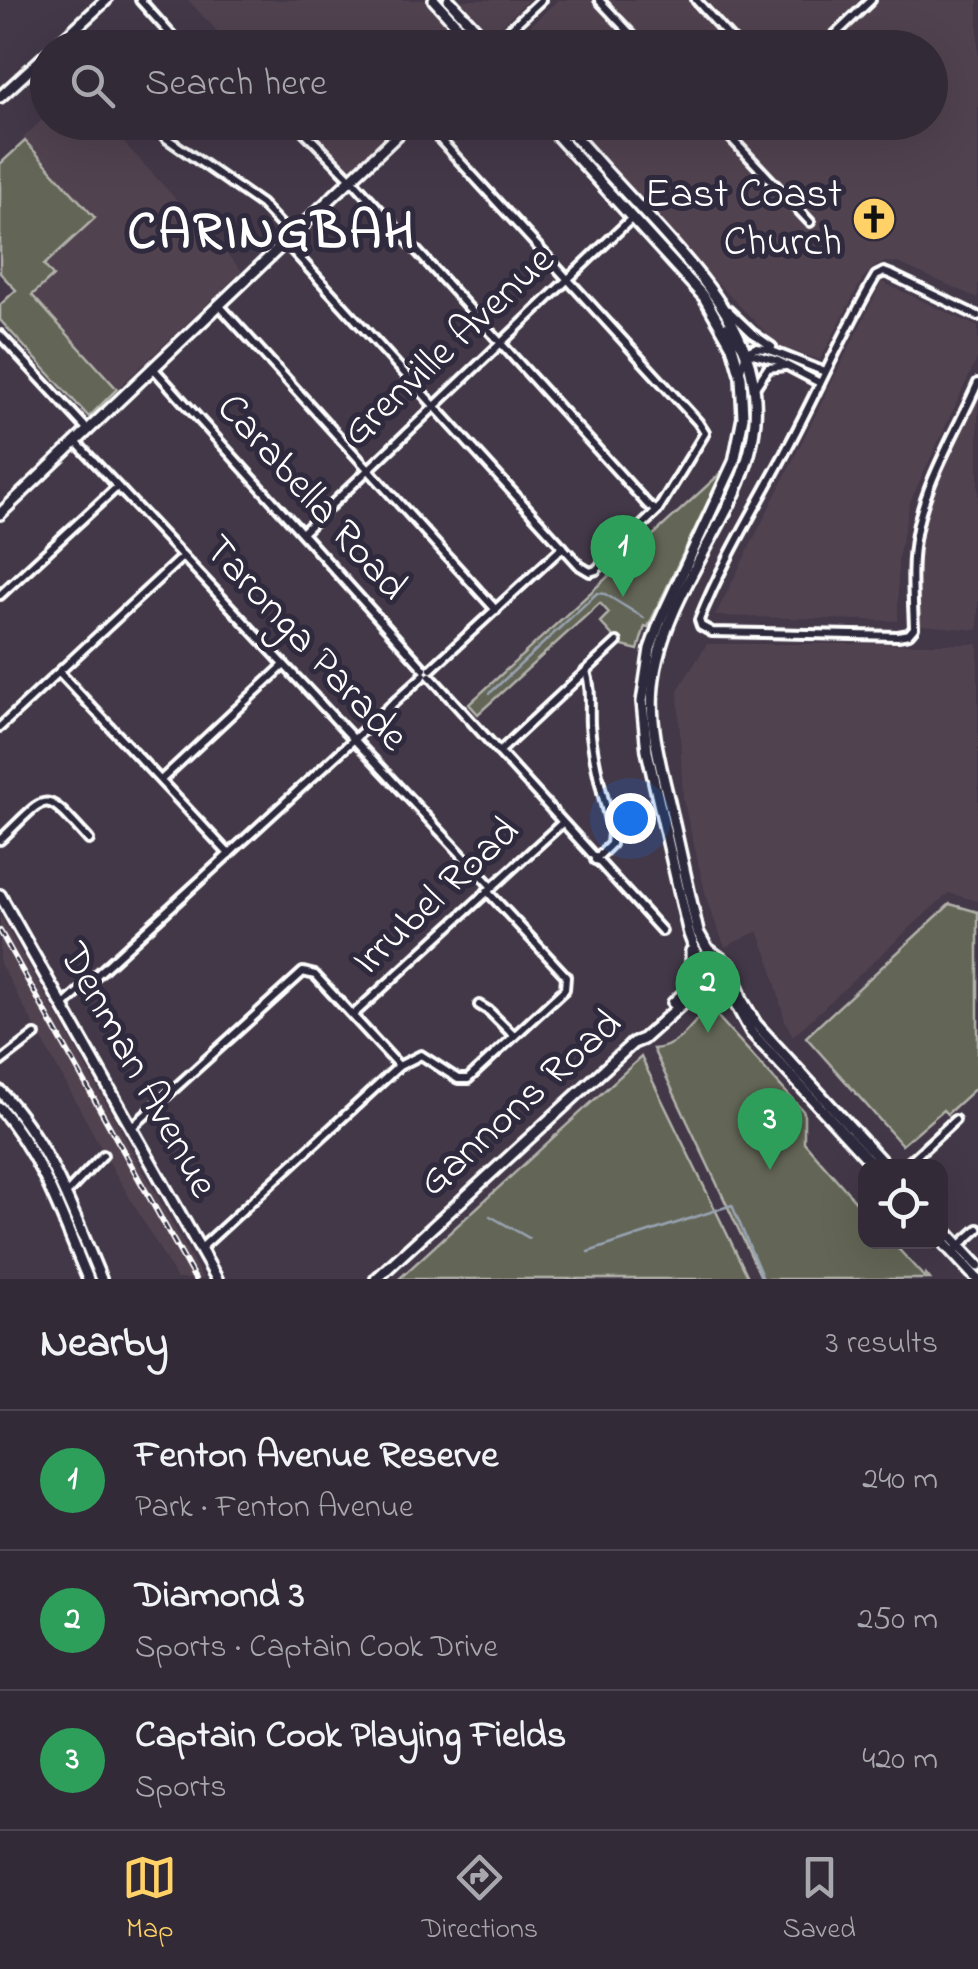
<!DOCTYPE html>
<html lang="en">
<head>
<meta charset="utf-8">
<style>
	:root { --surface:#322a36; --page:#3a323e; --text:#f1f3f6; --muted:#a8a7ad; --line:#4d4651; --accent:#ffd166 }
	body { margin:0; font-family:"Indie Flower",sans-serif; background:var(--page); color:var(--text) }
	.controls { position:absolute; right:30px; bottom:30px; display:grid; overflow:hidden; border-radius:20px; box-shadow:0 10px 40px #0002 }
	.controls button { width:90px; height:90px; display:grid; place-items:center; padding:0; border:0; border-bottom:2px solid var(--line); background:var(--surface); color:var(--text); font:50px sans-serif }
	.you { position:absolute; left:630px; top:818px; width:35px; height:35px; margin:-25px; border:8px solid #fff; border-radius:50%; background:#1a73e8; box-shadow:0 0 0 15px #1a73e833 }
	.badge { display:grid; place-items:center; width:65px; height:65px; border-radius:50%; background:var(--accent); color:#fff; font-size:32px; font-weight:700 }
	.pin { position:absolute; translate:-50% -82px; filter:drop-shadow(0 2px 5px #0008) }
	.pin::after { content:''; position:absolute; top:52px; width:35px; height:30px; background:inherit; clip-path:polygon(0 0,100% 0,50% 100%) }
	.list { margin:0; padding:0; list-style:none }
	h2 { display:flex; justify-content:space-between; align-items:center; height:130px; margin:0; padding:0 40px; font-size:42px }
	h2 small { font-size:32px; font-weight:400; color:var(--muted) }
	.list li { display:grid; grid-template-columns:65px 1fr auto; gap:30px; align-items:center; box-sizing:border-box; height:140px; padding:0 40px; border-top:2px solid var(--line) }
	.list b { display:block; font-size:38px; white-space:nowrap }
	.list p { margin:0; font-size:32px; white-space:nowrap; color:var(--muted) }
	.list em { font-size:32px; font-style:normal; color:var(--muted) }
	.icon { flex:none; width:55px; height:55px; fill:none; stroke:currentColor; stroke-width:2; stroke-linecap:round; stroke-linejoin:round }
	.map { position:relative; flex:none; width:978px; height:1279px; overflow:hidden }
	.search { position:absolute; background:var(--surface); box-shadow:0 10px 40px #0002; left:30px; right:30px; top:30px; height:110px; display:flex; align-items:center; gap:25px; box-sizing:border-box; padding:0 35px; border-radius:55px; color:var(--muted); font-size:38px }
	.sheet { height:550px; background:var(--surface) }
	nav { display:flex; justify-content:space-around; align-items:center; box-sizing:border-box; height:140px; border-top:2px solid var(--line); background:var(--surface); font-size:28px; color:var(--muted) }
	nav a { display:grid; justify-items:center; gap:5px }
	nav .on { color:var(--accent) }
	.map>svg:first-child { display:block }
</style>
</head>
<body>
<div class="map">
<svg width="978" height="1279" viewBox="0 0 978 1279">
	<rect width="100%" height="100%" fill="#433848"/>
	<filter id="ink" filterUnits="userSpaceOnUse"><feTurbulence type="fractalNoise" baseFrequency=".01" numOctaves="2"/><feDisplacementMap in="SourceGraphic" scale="20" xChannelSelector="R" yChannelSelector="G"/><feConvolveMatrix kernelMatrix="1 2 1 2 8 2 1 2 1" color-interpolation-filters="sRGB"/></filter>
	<g filter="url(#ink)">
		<!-- built -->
		<g fill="#514250">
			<polygon points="188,0 424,0 468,47 232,47"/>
			<polygon points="461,0 528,0 492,34"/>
			<polygon points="558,0 978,0 978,298 898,263 885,262 874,267 863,278 820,360 779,346 687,252 573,123 930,122 930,48 506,48"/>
			<polygon points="47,115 48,122 106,123 242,271 117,389 31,295 43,266 95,218 23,138"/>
			<polygon points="305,123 398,123 351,168 346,168"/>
			<polygon points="882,282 978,327 978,357 910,502 898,558 898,621 715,616"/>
			<polygon points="978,393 978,630 921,625 918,557 926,513"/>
			<polygon points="707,644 978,644 978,901 948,893 793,1036 785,1021 770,962 758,931 725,947 708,904 683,799 678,690"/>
			<polygon points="0,916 65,1029 203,1279 177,1279 109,1162 0,963"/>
		</g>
		<!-- green -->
		<g fill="#646657" stroke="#b2b2ab" stroke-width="2.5">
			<polygon points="25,141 95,218 44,265 53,276 32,295 117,389 89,417 0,320 0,305 16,290 0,273 0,164"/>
			<polygon points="722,472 648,627 645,626 638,650 622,646 600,622 609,613 600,603 478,714 469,704"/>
			<polygon points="950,904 978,912 978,1086 947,1114 943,1110 902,1145 806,1037"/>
			<path d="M 708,1006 L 804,1112 L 804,1142 L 865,1212 L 866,1242 L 892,1242 L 925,1278 L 926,1274 L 930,1279 L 762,1279 L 653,1049 C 678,1048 693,1024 708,1006 Z"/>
			<polygon points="641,1057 749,1279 399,1279"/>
		</g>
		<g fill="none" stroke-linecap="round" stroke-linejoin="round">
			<!-- stream -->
			<g stroke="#98a3b2" stroke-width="2.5">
				<polyline points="490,693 597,593 605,594 644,618"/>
				<polyline points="490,1216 529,1238"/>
				<polyline points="588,1252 732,1205 763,1279"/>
			</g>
			<!-- street casing -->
			<g stroke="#fff" stroke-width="14">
				<g id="street">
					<polyline points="140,0 183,48"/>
					<polyline points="599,0 644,48"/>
					<polyline points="696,0 739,48"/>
					<polyline points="71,32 85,48"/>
					<polyline points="492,46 541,0"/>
					<polyline points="821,48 871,0"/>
					<polyline points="152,122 166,138 261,204 291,236"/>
					<polyline points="295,122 357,185 647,504 657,511"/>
					<polyline points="716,122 810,222"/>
					<polyline points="285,242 580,566 590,572 596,570 657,511 705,433 698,422 424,122"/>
					<polyline points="219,305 496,610"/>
					<polyline points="728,310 752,333 772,347"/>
					<path d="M 978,316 L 892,275 L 884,272 L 876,276 C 845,329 820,386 791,441 C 760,501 724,558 699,620 L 701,626 L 712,632 L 898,636 L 909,634 L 914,628 C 913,597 910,565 916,534 C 925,482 957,431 978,383"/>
					<polyline points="725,326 746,352 778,361 820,383"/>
					<polyline points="0,335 88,430"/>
					<polyline points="153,368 424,669"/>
					<polyline points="741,370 746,352 755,348 767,349 825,372"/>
					<polyline points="754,389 768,368 785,366"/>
					<polyline points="76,442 492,887"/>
					<polyline points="302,533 633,217"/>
					<polyline points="0,595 117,487"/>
					<polyline points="431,669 563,547"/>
					<path d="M 586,671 C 592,690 589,706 590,725 C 593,762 604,798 612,833 L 611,844 L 595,860"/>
					<polyline points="59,672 229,854"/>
					<polyline points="430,676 662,931"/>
					<polyline points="0,727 181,558"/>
					<polyline points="499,752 617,642"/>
					<polyline points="161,780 283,666"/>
					<path d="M 0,840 C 50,793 41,787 89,840"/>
					<polyline points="479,1005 489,1011 514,1036"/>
					<polyline points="63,1006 424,675"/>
					<polyline points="353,1015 562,823"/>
					<polyline points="0,1062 35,1035"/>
					<polyline points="131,1128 303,972 315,975 399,1066"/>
					<polyline points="905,1166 955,1120"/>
					<polyline points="66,1194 103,1155"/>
					<polyline points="200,1249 399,1066 421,1055 458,1079 468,1079 565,989 566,976 487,891"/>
					<polyline points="952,1252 978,1229"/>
				</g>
			</g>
			<!-- secondary casing -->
			<g stroke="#fff" stroke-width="16">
				<g id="secondary">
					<polyline points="434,0 477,48"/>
					<polyline points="449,0 493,48"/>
					<polyline points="54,48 106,0"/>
					<polyline points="0,97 48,53"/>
					<polyline points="545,122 704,297 732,346 741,377 743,417 734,462 660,621 650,649 642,702 647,751 689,934 703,972"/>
					<path d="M 562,122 C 592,156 623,190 654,223 C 735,312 791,383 729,505 C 700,562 659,622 653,686 C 649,727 661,767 670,806 C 679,848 689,890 698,932 L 707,948 L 731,966 L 742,1000 L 756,1024 L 886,1166"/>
					<polyline points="0,514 411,122"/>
					<polyline points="0,895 217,1279"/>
					<polyline points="721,959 712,960 706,965 706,981 721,987 728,983 733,974"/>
					<polyline points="689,985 692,977 691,951"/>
					<polyline points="718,987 734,1001 751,1032 874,1166"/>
					<polyline points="673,1003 704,974"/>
					<polyline points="940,1225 978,1266"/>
					<polyline points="940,1239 977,1279"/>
					<polyline points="376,1279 633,1043 643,1039 692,995 715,987"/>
				</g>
			</g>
			<!-- primary casing -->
			<g stroke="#fff" stroke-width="16">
				<g id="primary">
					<path d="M 0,1091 C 50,1144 73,1213 101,1279"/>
					<path d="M 0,1108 C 43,1158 63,1220 88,1279"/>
				</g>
			</g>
			<!-- street -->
			<use href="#street" stroke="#2f2a3d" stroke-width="6"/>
			<!-- secondary -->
			<use href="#secondary" stroke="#2f2a3d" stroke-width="9"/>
			<!-- primary -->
			<use href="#primary" stroke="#2f2a3d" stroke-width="9"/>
			<!-- rail casing -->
			<g stroke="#fff" stroke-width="6">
				<polyline id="rail" points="0,931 195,1279"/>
			</g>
			<!-- rail -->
			<use href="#rail" stroke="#2f2a3d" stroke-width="2.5" stroke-dasharray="8" stroke-linecap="butt"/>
		</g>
	</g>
	<!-- icons -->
	<defs>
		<g id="church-disc" transform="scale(2.25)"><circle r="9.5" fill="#ffd166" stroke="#2f2a3d"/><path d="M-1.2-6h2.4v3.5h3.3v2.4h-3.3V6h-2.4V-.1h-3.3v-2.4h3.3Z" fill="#111"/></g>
	</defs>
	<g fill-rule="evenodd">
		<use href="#church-disc" x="874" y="219"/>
	</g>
	<g text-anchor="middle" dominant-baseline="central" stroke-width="10" stroke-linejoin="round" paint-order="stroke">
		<!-- poi labels -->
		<g font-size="42" fill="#fff" stroke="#2f2a3d" text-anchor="end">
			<text x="842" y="195">East Coast<tspan x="842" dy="48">Church</tspan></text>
		</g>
		<!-- street labels -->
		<g font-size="42" fill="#fff" stroke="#2f2a3d">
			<text transform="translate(449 347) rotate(-43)">Grenville Avenue</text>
			<text transform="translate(311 498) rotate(48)">Carabella Road</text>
			<text transform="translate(305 644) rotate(47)">Taronga Parade</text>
			<text transform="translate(437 897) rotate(-43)">Irrubel Road</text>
			<text transform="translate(137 1071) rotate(61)">Denman Avenue</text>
			<text transform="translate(521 1104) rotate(-42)">Gannons Road</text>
		</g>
		<!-- district labels -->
		<g font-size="52" font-weight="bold" letter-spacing="2.5" fill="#fff" stroke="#2f2a3d">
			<text x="272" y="234">CARINGBAH</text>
		</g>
	</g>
</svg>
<div class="controls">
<button><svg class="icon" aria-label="locate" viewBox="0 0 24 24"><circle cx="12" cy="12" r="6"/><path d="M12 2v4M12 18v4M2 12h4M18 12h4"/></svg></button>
</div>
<div class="you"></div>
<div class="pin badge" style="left:623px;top:597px;background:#2e9e5b">1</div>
<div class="pin badge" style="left:708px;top:1033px;background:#2e9e5b">2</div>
<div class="pin badge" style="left:770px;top:1170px;background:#2e9e5b">3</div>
<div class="search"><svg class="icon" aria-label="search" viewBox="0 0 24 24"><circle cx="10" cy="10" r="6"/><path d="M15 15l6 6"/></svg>Search here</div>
</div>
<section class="sheet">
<h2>Nearby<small>3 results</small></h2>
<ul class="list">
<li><span class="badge" style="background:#2e9e5b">1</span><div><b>Fenton Avenue Reserve</b><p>Park · Fenton Avenue</p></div><em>240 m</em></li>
<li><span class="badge" style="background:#2e9e5b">2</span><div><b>Diamond 3</b><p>Sports · Captain Cook Drive</p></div><em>250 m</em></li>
<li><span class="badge" style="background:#2e9e5b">3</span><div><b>Captain Cook Playing Fields</b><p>Sports</p></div><em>420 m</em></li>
</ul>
</section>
<nav>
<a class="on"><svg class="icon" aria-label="map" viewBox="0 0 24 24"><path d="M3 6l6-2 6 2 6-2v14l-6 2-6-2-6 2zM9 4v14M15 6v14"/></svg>Map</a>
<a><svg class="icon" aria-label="directions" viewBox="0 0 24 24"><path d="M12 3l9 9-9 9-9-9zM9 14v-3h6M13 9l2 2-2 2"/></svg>Directions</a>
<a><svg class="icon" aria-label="saved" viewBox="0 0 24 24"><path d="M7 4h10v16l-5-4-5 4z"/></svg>Saved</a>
</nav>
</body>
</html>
